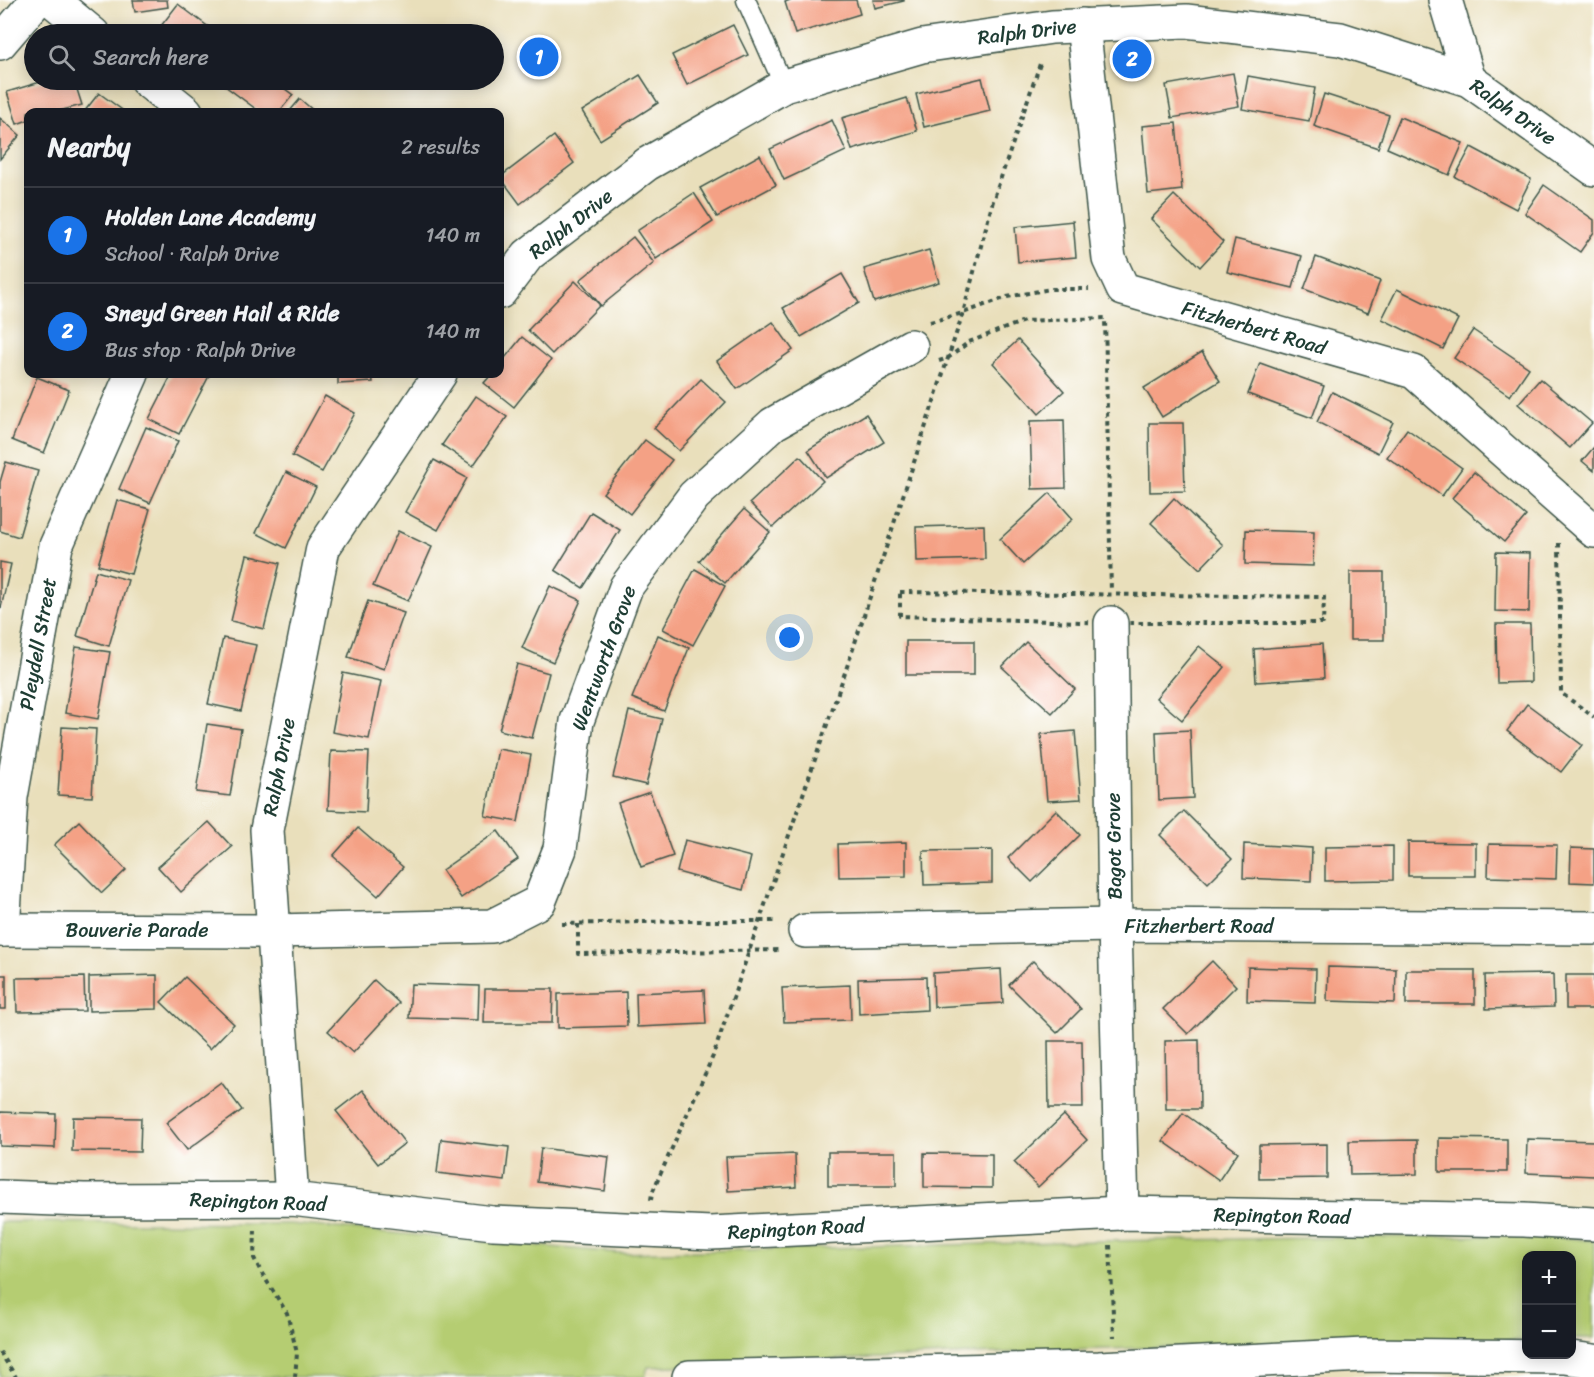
<!DOCTYPE html>
<html lang="en">
<head>
<meta charset="utf-8">
<style>
	:root { --surface:#171b24; --page:#242831; --text:#f1f3f6; --muted:#9ea1a6; --line:#363941; --accent:#1a73e8 }
	body { margin:0; font-family:Sriracha,sans-serif; background:var(--page); color:var(--text) }
	.controls { position:absolute; right:18px; bottom:18px; display:grid; overflow:hidden; border-radius:12px; box-shadow:0 3px 15px #0003 }
	.controls button { width:54px; height:54px; display:grid; place-items:center; padding:0; border:0; border-bottom:2px solid var(--line); background:var(--surface); color:var(--text); font:30px sans-serif }
	.you { position:absolute; left:790px; top:638px; width:21px; height:21px; margin:-15px; border:4px solid #fff; border-radius:50%; background:#1a73e8; box-shadow:0 0 0 9px #1a73e833 }
	.badge { display:grid; place-items:center; width:39px; height:39px; border-radius:50%; background:var(--accent); color:#fff; font-size:20px; font-weight:700 }
	.pin { position:absolute; translate:-50% -50%; border:3px solid #fff; box-shadow:0 2px 6px #0006 }
	.list { margin:0; padding:0; list-style:none }
	h2 { display:flex; justify-content:space-between; align-items:center; height:78px; margin:0; padding:0 24px; font-size:26px }
	h2 small { font-size:20px; font-weight:400; color:var(--muted) }
	.list li { display:grid; grid-template-columns:39px 1fr auto; gap:18px; align-items:center; box-sizing:border-box; height:96px; padding:0 24px; border-top:2px solid var(--line) }
	.list b { display:block; font-size:22px; white-space:nowrap }
	.list p { margin:0; font-size:20px; white-space:nowrap; color:var(--muted) }
	.list em { font-size:20px; font-style:normal; color:var(--muted) }
	.icon { flex:none; width:33px; height:33px; fill:none; stroke:currentColor; stroke-width:2; stroke-linecap:round; stroke-linejoin:round }
	.map { position:relative; flex:none; width:1594px; height:1377px; overflow:hidden }
	.search { position:absolute; background:var(--surface); box-shadow:0 3px 15px #0003; left:24px; top:24px; width:480px; height:66px; display:flex; align-items:center; gap:15px; box-sizing:border-box; padding:0 21px; border-radius:33px; color:var(--muted); font-size:22px }
	.panel { position:absolute; background:var(--surface); box-shadow:0 3px 15px #0003; left:24px; top:108px; width:480px; height:270px; border-radius:12px }
	.map>svg:first-child { display:block }
</style>
</head>
<body>
<div class="map">
<svg width="1594" height="1377" viewBox="0 0 1594 1377">
	<rect width="100%" height="100%" fill="#fff"/>
	<filter id="ink" filterUnits="userSpaceOnUse"><feTurbulence type="fractalNoise" baseFrequency=".0167" numOctaves="2"/><feDisplacementMap in="SourceGraphic" scale="12" xChannelSelector="R" yChannelSelector="G"/><feConvolveMatrix kernelMatrix="1 2 1 2 8 2 1 2 1" color-interpolation-filters="sRGB"/></filter>
	<filter id="wash" filterUnits="userSpaceOnUse"><feTurbulence type="fractalNoise" baseFrequency=".008" numOctaves="4" result="noise"/><feDisplacementMap in="SourceGraphic" scale="24" xChannelSelector="R" yChannelSelector="G"/><feGaussianBlur stdDeviation="1.35" result="paint"/><feColorMatrix in="noise" values="0 0 0 0 0 0 0 0 0 0 0 0 0 0 0 0 0 1.4 0 .05"/><feComposite in="paint" operator="in"/></filter>
	<g filter="url(#wash)">
		<rect width="100%" height="100%" fill="#e9dfbb"/>
		<!-- green -->
		<polygon fill="#b5cd72" stroke="#6a8553" stroke-width="1.5" points="0,1222 290,1224 620,1253 1102,1241 1542,1235 1594,1241 1594,1338 1572,1338 1572,1256 1526,1256 1526,1340 1101,1349 648,1367 645,1377 0,1377"/>
		<g id="blocks">
			<!-- building -->
			<g fill="#f4a185">
				<polygon points="133,0 167,0 168,7 135,12"/>
				<polygon points="790,0 856,0 860,14 795,34 785,2"/>
				<polygon points="873,0 904,0 904,1 875,8"/>
				<polygon points="178,4 218,34 162,34 157,31"/>
				<polygon points="733,25 748,55 687,85 672,55"/>
				<polygon points="1233,73 1239,106 1172,118 1166,85"/>
				<polygon points="640,75 658,103 600,140 582,111"/>
				<polygon points="1248,76 1315,88 1309,121 1242,109"/>
				<polygon points="982,78 990,111 924,127 916,94"/>
				<polygon points="47,80 74,80 82,105 55,112 28,112 28,120 17,124 7,92"/>
				<polygon points="217,80 273,80 293,95 279,112 260,112"/>
				<polygon points="99,93 125,112 84,112"/>
				<polygon points="1324,94 1389,115 1378,148 1314,126"/>
				<polygon points="907,98 917,131 852,150 842,118"/>
				<polygon points="300,99 315,112 289,112"/>
				<polygon points="1400,117 1463,143 1449,175 1387,148"/>
				<polygon points="0,118 20,135 0,159"/>
				<polygon points="832,120 846,151 784,180 770,149"/>
				<polygon points="1176,123 1182,190 1148,194 1142,126"/>
				<polygon points="554,136 574,163 520,204 500,177"/>
				<polygon points="1471,147 1531,179 1516,209 1455,177"/>
				<polygon points="760,155 776,185 717,217 700,188"/>
				<polygon points="1544,185 1594,220 1594,232 1580,252 1525,213"/>
				<polygon points="694,193 713,222 656,259 637,231"/>
				<polygon points="1174,195 1223,242 1200,267 1151,219"/>
				<polygon points="1073,221 1076,257 1018,262 1015,227"/>
				<polygon points="633,237 654,263 601,306 580,280"/>
				<polygon points="1235,239 1302,256 1293,288 1227,272"/>
				<polygon points="929,250 939,282 874,302 864,269"/>
				<polygon points="1316,257 1380,281 1368,313 1304,289"/>
				<polygon points="842,274 859,303 801,337 783,308"/>
				<polygon points="575,281 600,305 552,354 528,330"/>
				<polygon points="1397,289 1458,319 1443,349 1382,319"/>
				<polygon points="773,322 793,350 737,389 717,361"/>
				<polygon points="1473,330 1529,368 1510,396 1454,358"/>
				<polygon points="522,337 551,360 514,407 484,383 492,374 500,374 500,364"/>
				<polygon points="1018,340 1064,391 1039,414 993,363"/>
				<polygon points="1202,352 1220,381 1162,417 1144,388"/>
				<polygon points="1260,363 1324,386 1312,418 1248,394"/>
				<polygon points="172,374 210,374 179,434 149,419"/>
				<polygon points="338,374 372,374 373,382 338,384"/>
				<polygon points="37,377 69,390 44,453 12,440"/>
				<polygon points="701,379 726,402 679,451 654,428"/>
				<polygon points="1540,379 1592,423 1570,448 1518,404"/>
				<polygon points="1332,392 1393,422 1378,453 1317,422"/>
				<polygon points="325,396 355,413 322,472 292,456"/>
				<polygon points="476,396 507,417 473,466 442,445"/>
				<polygon points="866,414 884,442 826,478 808,450"/>
				<polygon points="1064,420 1066,488 1032,489 1030,421"/>
				<polygon points="1149,423 1183,423 1185,491 1150,492"/>
				<polygon points="146,427 178,441 150,503 119,489"/>
				<polygon points="1407,429 1462,468 1442,496 1387,457"/>
				<polygon points="645,440 672,460 630,514 603,493"/>
				<polygon points="1594,447 1594,471 1582,461"/>
				<polygon points="800,456 823,481 773,527 750,503"/>
				<polygon points="434,460 467,478 438,530 405,512"/>
				<polygon points="6,462 38,471 19,537 0,531 0,482"/>
				<polygon points="286,472 316,487 286,548 256,533"/>
				<polygon points="1474,472 1526,516 1504,542 1452,498"/>
				<polygon points="1050,493 1073,519 1023,564 1000,539"/>
				<polygon points="1174,498 1223,545 1200,569 1151,523"/>
				<polygon points="117,500 150,509 131,574 98,565"/>
				<polygon points="744,509 770,532 725,583 699,561"/>
				<polygon points="591,512 620,530 583,588 555,570"/>
				<polygon points="984,525 985,559 917,561 916,527"/>
				<polygon points="1246,530 1314,532 1313,566 1245,564"/>
				<polygon points="398,531 432,547 408,601 373,586"/>
				<polygon points="1496,552 1530,553 1529,612 1495,611"/>
				<polygon points="247,555 280,563 264,629 231,621"/>
				<polygon points="0,562 11,564 1,608 0,608"/>
				<polygon points="695,569 725,586 693,645 663,629"/>
				<polygon points="96,571 128,580 109,646 77,636"/>
				<rect x="1350" y="572" width="34" height="68"/>
				<polygon points="550,586 581,600 553,662 522,648"/>
				<polygon points="368,601 404,613 384,669 348,657"/>
				<polygon points="1496,624 1530,624 1531,682 1497,683"/>
				<polygon points="658,635 689,648 664,711 632,698"/>
				<polygon points="223,638 256,645 241,711 208,704"/>
				<rect x="906" y="641" width="68" height="34"/>
				<polygon points="1026,642 1075,689 1052,713 1002,667"/>
				<polygon points="1322,644 1324,678 1256,682 1254,649"/>
				<polygon points="1199,646 1225,667 1182,720 1156,698"/>
				<polygon points="76,647 110,652 98,719 65,713"/>
				<polygon points="517,664 549,673 532,738 499,730"/>
				<polygon points="343,673 381,681 369,739 332,732"/>
				<polygon points="1527,704 1582,745 1561,772 1507,731"/>
				<polygon points="629,711 662,719 646,785 613,777"/>
				<polygon points="207,724 241,729 230,796 196,792"/>
				<polygon points="62,727 96,729 92,797 58,795"/>
				<polygon points="1190,730 1193,798 1159,800 1156,732"/>
				<polygon points="1075,731 1081,799 1047,801 1041,734"/>
				<polygon points="498,749 531,755 518,822 485,816"/>
				<polygon points="331,751 369,752 366,812 328,810"/>
				<polygon points="650,792 673,856 641,867 618,803"/>
				<polygon points="1056,810 1080,835 1032,882 1008,858"/>
				<polygon points="1184,811 1232,859 1208,883 1160,835"/>
				<polygon points="79,821 126,870 102,893 54,845"/>
				<polygon points="209,822 232,847 181,892 158,867"/>
				<polygon points="358,828 403,867 378,896 333,856"/>
				<polygon points="498,831 518,859 461,898 442,870"/>
				<polygon points="685,840 751,857 743,890 677,872"/>
				<polygon points="906,842 906,876 839,877 838,844"/>
				<polygon points="1408,842 1476,843 1476,876 1408,876"/>
				<polygon points="1244,844 1312,848 1311,881 1243,878"/>
				<polygon points="1489,844 1557,845 1556,879 1488,877"/>
				<polygon points="1393,846 1393,880 1325,881 1325,847"/>
				<polygon points="1571,848 1594,849 1594,883 1570,882"/>
				<polygon points="992,850 992,883 924,885 923,851"/>
				<polygon points="1033,961 1081,1009 1057,1033 1009,985"/>
				<polygon points="1212,961 1236,986 1188,1034 1163,1009"/>
				<polygon points="1248,967 1316,969 1315,1003 1247,1001"/>
				<polygon points="1328,967 1396,969 1395,1003 1327,1001"/>
				<polygon points="1001,969 1003,1003 934,1007 933,973"/>
				<rect x="1406" y="970" width="69" height="34"/>
				<polygon points="1553,974 1554,1007 1486,1009 1485,975"/>
				<rect x="0" y="975" width="6" height="34"/>
				<polygon points="157,975 157,1009 89,1011 89,977"/>
				<rect x="1566" y="975" width="28" height="34"/>
				<polygon points="84,977 85,1011 17,1012 16,978"/>
				<polygon points="185,977 234,1024 210,1049 161,1002"/>
				<polygon points="926,977 927,1010 859,1014 858,979"/>
				<polygon points="374,980 399,1003 353,1053 328,1031"/>
				<polygon points="411,984 479,986 478,1020 409,1018"/>
				<polygon points="850,985 851,1020 784,1022 782,988"/>
				<polygon points="485,989 553,989 552,1023 484,1023"/>
				<polygon points="704,990 706,1024 637,1027 636,993"/>
				<polygon points="626,992 627,1026 558,1028 558,994"/>
				<polygon points="1199,1040 1200,1109 1166,1109 1165,1041"/>
				<polygon points="1048,1041 1082,1041 1083,1108 1049,1108"/>
				<polygon points="221,1082 242,1110 187,1150 166,1123"/>
				<polygon points="363,1090 405,1143 378,1164 336,1111"/>
				<polygon points="0,1112 56,1114 55,1148 0,1146"/>
				<polygon points="1183,1113 1238,1152 1219,1180 1163,1141"/>
				<polygon points="1064,1115 1087,1140 1038,1187 1014,1162"/>
				<polygon points="73,1117 141,1118 140,1152 72,1151"/>
				<polygon points="1439,1138 1507,1139 1507,1172 1439,1172"/>
				<polygon points="441,1139 509,1147 505,1181 437,1173"/>
				<polygon points="1527,1139 1594,1141 1594,1176 1526,1173"/>
				<polygon points="1417,1140 1417,1174 1350,1175 1349,1141"/>
				<polygon points="1327,1144 1327,1178 1259,1179 1259,1145"/>
				<polygon points="541,1148 609,1157 605,1191 537,1182"/>
				<rect x="828" y="1152" width="68" height="34"/>
				<polygon points="924,1153 992,1154 992,1188 924,1187"/>
				<polygon points="795,1154 796,1187 728,1191 726,1157"/>
			</g>
		</g>
	</g>
	<g filter="url(#ink)">
		<use href="#blocks" fill-opacity="0" stroke="#3d5548" stroke-width="1.5"/>
		<g fill="none" stroke-linecap="round" stroke-linejoin="round">
			<!-- lane casing -->
			<g stroke="#3d5548" stroke-width="21">
				<polyline id="lane" points="746,0 784,86"/>
			</g>
			<!-- street casing -->
			<g stroke="#3d5548" stroke-width="36">
				<g id="street">
					<polyline points="52,0 93,34"/>
					<polyline points="1445,0 1469,80"/>
					<polyline points="1083,25 1109,259 1123,289 1414,372 1594,531"/>
					<polyline points="0,43 37,0"/>
					<polyline points="146,80 186,112"/>
					<polyline points="500,292 528,255 647,164 784,86 922,46 1052,27 1186,21 1340,39 1469,80 1594,169"/>
					<polyline points="1111,623 1115,925 1122,1213"/>
					<polyline points="0,930 274,931 492,926 539,902 560,849 577,721 626,587 694,496 773,424 911,346"/>
					<polyline points="3,930 11,797 56,546 132,374"/>
					<polyline points="805,931 1115,925 1594,928"/>
					<polyline points="0,1197 84,1200 292,1199 493,1223 711,1233 1122,1213 1524,1220 1594,1224"/>
					<polyline points="292,1199 267,830 323,548 440,374"/>
					<polyline points="689,1377 1099,1368 1364,1355 1564,1357 1594,1361"/>
				</g>
			</g>
			<!-- path -->
			<g stroke="#3d5548" stroke-width="4" stroke-dasharray="4.5 4.5" stroke-linecap="butt">
				<polyline points="930,322 963,313 1007,297 1050,289 1089,289"/>
				<polyline points="939,361 948,358 969,342 1024,321 1105,318 1111,592"/>
				<polyline points="1559,543 1561,693 1594,717"/>
				<polygon points="900,592 1324,597 1323,623 1111,623 900,616"/>
				<polyline points="562,924 683,921 777,921"/>
				<polyline points="578,924 578,954 781,950"/>
				<polyline points="651,1200 652,1193 713,1056 852,652 948,358 963,313 993,201 1041,61"/>
				<polyline points="255,1230 254,1258 261,1272 287,1313 297,1353 295,1377"/>
				<polyline points="1110,1245 1114,1337"/>
				<polyline points="0,1352 16,1377"/>
			</g>
			<!-- lane -->
			<use href="#lane" stroke="#fff" stroke-width="18"/>
			<!-- street -->
			<use href="#street" stroke="#fff" stroke-width="33"/>
		</g>
	</g>
	<g text-anchor="middle" dominant-baseline="central" stroke-width="4.5" stroke-linejoin="round" paint-order="stroke">
		<!-- street labels -->
		<g font-size="20" fill="#1f3d34" stroke="#fff">
			<text transform="translate(1027 32) rotate(-7)">Ralph Drive</text>
			<text transform="translate(1513 112) rotate(35)">Ralph Drive</text>
			<text transform="translate(571 224) rotate(-38)">Ralph Drive</text>
			<text transform="translate(1254 328) rotate(16)">Fitzherbert Road</text>
			<text transform="translate(38 644) rotate(-80)">Pleydell Street</text>
			<text transform="translate(604 658) rotate(-70)">Wentworth Grove</text>
			<text transform="translate(279 767) rotate(-79)">Ralph Drive</text>
			<text transform="translate(1114 846) rotate(-91)">Bagot Grove</text>
			<text x="1199" y="926">Fitzherbert Road</text>
			<text x="137" y="930">Bouverie Parade</text>
			<text transform="translate(258 1202) rotate(2)">Repington Road</text>
			<text transform="translate(1282 1216) rotate(1)">Repington Road</text>
			<text transform="translate(796 1229) rotate(-3)">Repington Road</text>
		</g>
	</g>
</svg>
<div class="controls">
<button>+</button>
<button>−</button>
</div>
<div class="you"></div>
<div class="pin badge" style="left:539px;top:57px">1</div>
<div class="pin badge" style="left:1132px;top:59px">2</div>
<div class="search"><svg class="icon" aria-label="search" viewBox="0 0 24 24"><circle cx="10" cy="10" r="6"/><path d="M15 15l6 6"/></svg>Search here</div>
<section class="panel">
<h2>Nearby<small>2 results</small></h2>
<ul class="list">
<li><span class="badge">1</span><div><b>Holden Lane Academy</b><p>School · Ralph Drive</p></div><em>140 m</em></li>
<li><span class="badge">2</span><div><b>Sneyd Green Hail &amp; Ride</b><p>Bus stop · Ralph Drive</p></div><em>140 m</em></li>
</ul>
</section>
</div>
</body>
</html>
